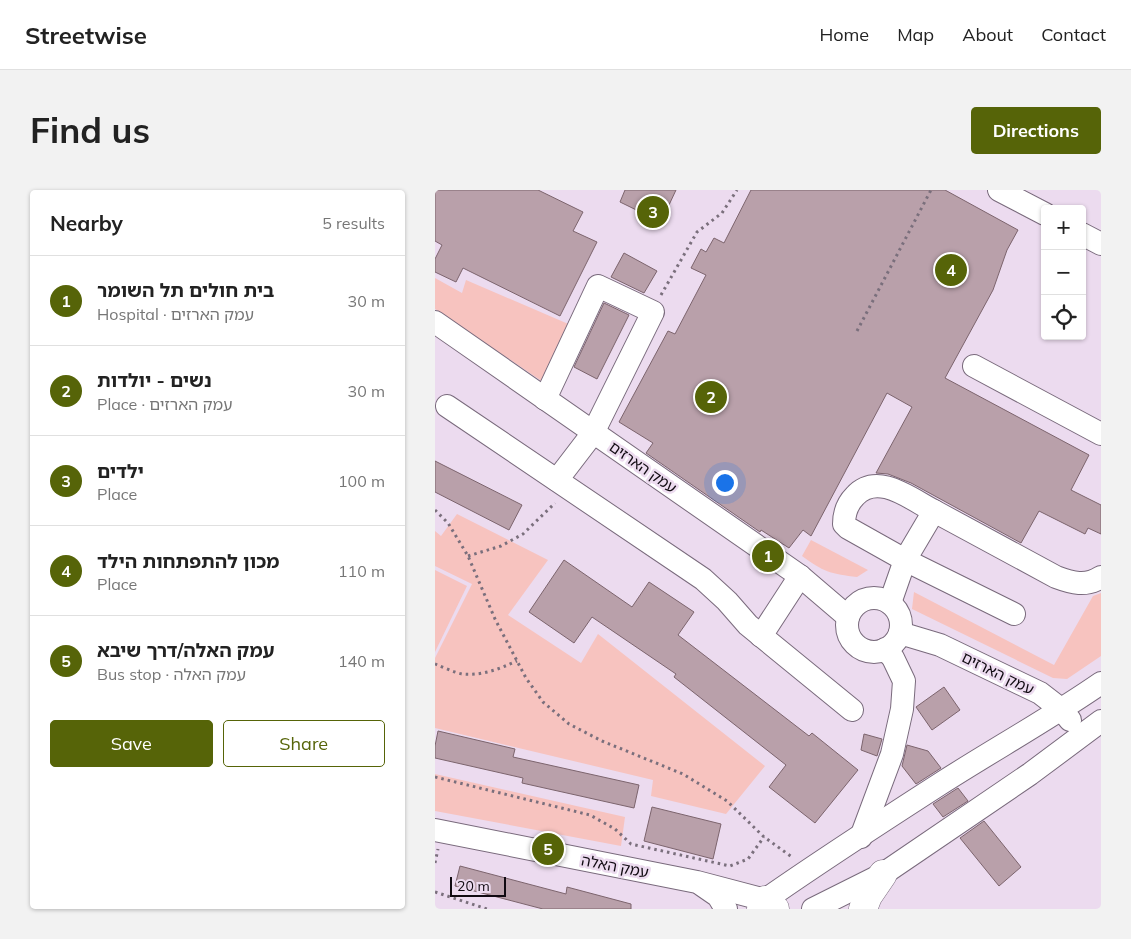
<!DOCTYPE html>
<html lang="en">
<head>
<meta charset="utf-8">
<style>
	:root { --surface:#fff; --page:#f2f2f2; --text:#222; --muted:#767676; --line:#e0e0e0; --accent:#566408 }
	body { margin:0; font-family:Mulish,"Noto Sans Hebrew",sans-serif; background:var(--page); color:var(--text) }
	.controls { position:absolute; right:15px; top:15px; display:grid; overflow:hidden; border-radius:5px; box-shadow:0 1px 4px #0004 }
	.controls button { width:45px; height:45px; display:grid; place-items:center; padding:0; border:0; border-bottom:1px solid var(--line); background:var(--surface); color:var(--text); font:25px sans-serif }
	.scale { position:absolute; left:15px; bottom:12px; width:56px; box-sizing:border-box; padding-left:5px; border:2px solid #100a11; border-top:0; font-size:14px; line-height:18px; white-space:nowrap; color:#100a11; -webkit-text-stroke:4px #ecdbef; paint-order:stroke }
	.you { position:absolute; left:289px; top:292px; width:18px; height:18px; margin:-12px; border:4px solid #fff; border-radius:50%; background:#1a73e8; box-shadow:0 0 0 8px #1a73e833 }
	.badge { display:grid; place-items:center; width:32px; height:32px; border-radius:50%; background:var(--accent); color:#fff; font-size:16px; font-weight:700 }
	.pin { position:absolute; translate:-50% -50%; border:2px solid #fff; box-shadow:0 1px 5px #0006 }
	.list { margin:0; padding:0; list-style:none }
	h2 { display:flex; justify-content:space-between; align-items:center; height:65px; margin:0; padding:0 20px; font-size:21px }
	h2 small { font-size:16px; font-weight:400; color:var(--muted) }
	.list li { display:grid; grid-template-columns:32px 1fr auto; gap:15px; align-items:center; box-sizing:border-box; height:90px; padding:0 20px; border-top:1px solid var(--line) }
	.list b { display:block; font-size:19px; white-space:nowrap }
	.list p { margin:0; font-size:16px; white-space:nowrap; color:var(--muted) }
	.list em { font-size:16px; font-style:normal; color:var(--muted) }
	.actions { display:flex; gap:10px; padding:15px 20px }
	.actions a { flex:1; padding:11px 0; border:1px solid var(--accent); border-radius:5px; text-align:center; font-size:18px; color:var(--accent) }
	.actions .main { background:var(--accent); color:#fff }
	.icon { flex:none; width:28px; height:28px; fill:none; stroke:currentColor; stroke-width:2; stroke-linecap:round; stroke-linejoin:round }
	.map { position:relative; flex:none; width:666px; height:719px; overflow:hidden; border-radius:5px }
	header { display:flex; align-items:center; gap:30px; box-sizing:border-box; height:70px; padding:0 25px; background:var(--surface); border-bottom:1px solid var(--line) }
	header strong { font-size:24px }
	nav { display:flex; gap:28px; margin-inline-start:auto; font-size:18px }
	.intro { display:flex; align-items:center; justify-content:space-between; box-sizing:border-box; height:120px; padding:0 30px }
	h1 { margin:0; font-size:35px }
	.button { padding:12px 22px; border-radius:5px; background:var(--accent); color:#fff; font-size:18px; font-weight:700 }
	main { display:flex; gap:30px; padding:0 30px }
	aside { flex:1; background:var(--surface); border-radius:5px; box-shadow:0 1px 4px #0004 }
	.map>svg:first-child { display:block }
</style>
</head>
<body>
<header>
<strong>Streetwise</strong>
<nav><a>Home</a><a>Map</a><a>About</a><a>Contact</a></nav>
</header>
<div class="intro"><h1>Find us</h1><a class="button">Directions</a></div>
<main>
<aside>
<h2>Nearby<small>5 results</small></h2>
<ul class="list">
<li><span class="badge">1</span><div><b>בית חולים תל השומר</b><p>Hospital · עמק הארזים</p></div><em>30 m</em></li>
<li><span class="badge">2</span><div><b>נשים - יולדות</b><p>Place · עמק הארזים</p></div><em>30 m</em></li>
<li><span class="badge">3</span><div><b>ילדים</b><p>Place</p></div><em>100 m</em></li>
<li><span class="badge">4</span><div><b>מכון להתפתחות הילד</b><p>Place</p></div><em>110 m</em></li>
<li><span class="badge">5</span><div><b>עמק האלה/דרך שיבא</b><p>Bus stop · עמק האלה</p></div><em>140 m</em></li>
</ul>
<div class="actions"><a class="main">Save</a><a>Share</a></div>
</aside>
<div class="map">
<svg width="666" height="719" viewBox="0 0 666 719">
	<rect width="100%" height="100%" fill="#ecdbef"/>
	<!-- green -->
	<g fill="#f7c3bf">
		<polygon points="0,88 27,103 31,90 138,136 111,194 0,119"/>
		<polygon points="22,324 113,370 73,425 146,473 163,444 330,576 291,624 216,606 218,590 0,538 0,468 37,394 0,376 0,341 6,346"/>
		<path d="M 376,350 L 433,380 L 422,387 C 397,384 388,382 367,366 Z"/>
		<polygon points="0,380 32,396 0,462"/>
		<polygon points="479,402 619,475 658,406 666,403 666,466 632,489 618,488 477,419"/>
		<polygon points="0,584 190,627 186,656 0,621"/>
	</g>
	<!-- building -->
	<g fill="#b9a0aa" stroke="#7c646d">
		<polygon points="0,0 103,0 148,22 138,41 162,52 125,126 28,78 21,92 0,82 0,69 7,55 0,51"/>
		<polygon points="190,0 241,0 226,32 185,12"/>
		<polygon points="316,0 510,0 583,40 572,60 558,100 510,188 654,265 636,300 666,315 666,344 653,338 650,344 604,321 586,353 476,293 453,284 441,283 477,217 452,203 376,346 368,340 354,358 326,340 325,342 211,263 218,253 184,232 233,141 240,144 271,85 256,78 266,59 271,62 279,48 289,53"/>
		<polygon points="189,63 222,81 209,103 176,87"/>
		<polygon points="169,113 194,125 162,189 139,177"/>
		<polygon points="0,271 87,315 74,340 0,302"/>
		<polygon points="129,370 197,417 214,392 259,422 243,445 374,546 377,543 423,580 380,633 334,597 351,575 239,487 241,484 157,427 139,453 94,422"/>
		<polygon points="509,497 525,520 497,540 481,517"/>
		<polygon points="3,541 80,559 78,567 204,595 199,618 87,593 88,588 0,568 0,556"/>
		<polygon points="429,544 447,549 442,566 426,560"/>
		<polygon points="472,555 493,561 506,578 481,594 467,576"/>
		<polygon points="523,598 533,611 508,627 498,614"/>
		<polygon points="217,617 286,634 278,669 209,651"/>
		<polygon points="549,631 586,677 564,696 525,648"/>
		<polygon points="25,676 131,704 132,697 196,714 196,719 108,719 20,696"/>
	</g>
	<g fill="none" stroke-linecap="round" stroke-linejoin="round">
		<!-- minor casing -->
		<g stroke="#796a7c" stroke-width="24">
			<g id="minor">
				<polyline points="564,0 610,24"/>
				<polyline points="647,44 666,54"/>
				<polyline points="0,132 365,386 413,427"/>
				<polyline points="539,176 666,244"/>
				<polyline points="110,209 163,96 218,122 158,243 122,290"/>
				<polyline points="12,216 268,389 292,411 313,435 417,520"/>
				<path d="M 499,321 C 477,310 443,281 420,306 C 412,314 409,323 409,334 L 413,338 L 470,370 L 579,424"/>
				<circle cx="439" cy="435" r="27"/>
				<path d="M 455,413 L 470,370 L 499,321 L 621,387 C 637,393 651,397 666,387"/>
				<polyline points="465,443 505,455 605,503 627,520 635,530"/>
				<polyline points="326,446 365,386"/>
				<path d="M 0,640 L 262,692 L 330,710 C 387,670 446,632 505,594 C 558,560 614,529 666,493"/>
				<polyline points="426,647 457,564 467,519 469,491 458,468 450,459"/>
				<polyline points="267,695 283,706 291,719"/>
				<polyline points="378,719 448,684 595,584 666,531"/>
			</g>
		</g>
		<!-- major casing -->
		<g stroke="#796a7c" stroke-width="29">
			<g id="major">
				<polyline points="326,719 330,710 340,719"/>
				<polyline points="428,719 433,706 448,684"/>
			</g>
		</g>
		<!-- path -->
		<g stroke="#7a6f7c" stroke-width="3" stroke-dasharray="2.5 4" stroke-linecap="butt">
			<polyline points="226,105 262,42 287,23 302,0"/>
			<polyline points="422,141 496,0"/>
			<polyline points="0,320 13,333 33,366 60,429 91,488 108,512 134,534 167,551 248,584 292,611 329,647 357,667"/>
			<polyline points="33,366 66,356 88,344 120,313"/>
			<path d="M 0,474 C 8,477 18,482 27,484 C 47,486 64,479 82,471"/>
			<polyline points="0,587 155,625 180,639 196,654 295,676 313,669 329,647"/>
			<polyline points="0,673 3,659"/>
			<polyline points="0,702 52,719"/>
		</g>
		<!-- minor -->
		<use href="#minor" stroke="#fff" stroke-width="22"/>
		<!-- major -->
		<use href="#major" stroke="#fff" stroke-width="28"/>
	</g>
	<g text-anchor="middle" dominant-baseline="central" stroke-width="5" stroke-linejoin="round" paint-order="stroke">
		<!-- street labels -->
		<g font-size="15" fill="#100a11" stroke="#ecdbef">
			<text transform="translate(208 277) rotate(35)">עמק הארזים</text>
			<text transform="translate(563 483) rotate(26)">עמק הארזים</text>
			<text transform="translate(180 676) rotate(11)">עמק האלה</text>
		</g>
	</g>
</svg>
<div class="controls">
<button>+</button>
<button>−</button>
<button><svg class="icon" aria-label="locate" viewBox="0 0 24 24"><circle cx="12" cy="12" r="6"/><path d="M12 2v4M12 18v4M2 12h4M18 12h4"/></svg></button>
</div>
<div class="scale">20 m</div>
<div class="you"></div>
<div class="pin badge" style="left:333px;top:366px">1</div>
<div class="pin badge" style="left:276px;top:207px">2</div>
<div class="pin badge" style="left:218px;top:22px">3</div>
<div class="pin badge" style="left:516px;top:80px">4</div>
<div class="pin badge" style="left:113px;top:659px">5</div>
</div>
</main>
</body>
</html>
